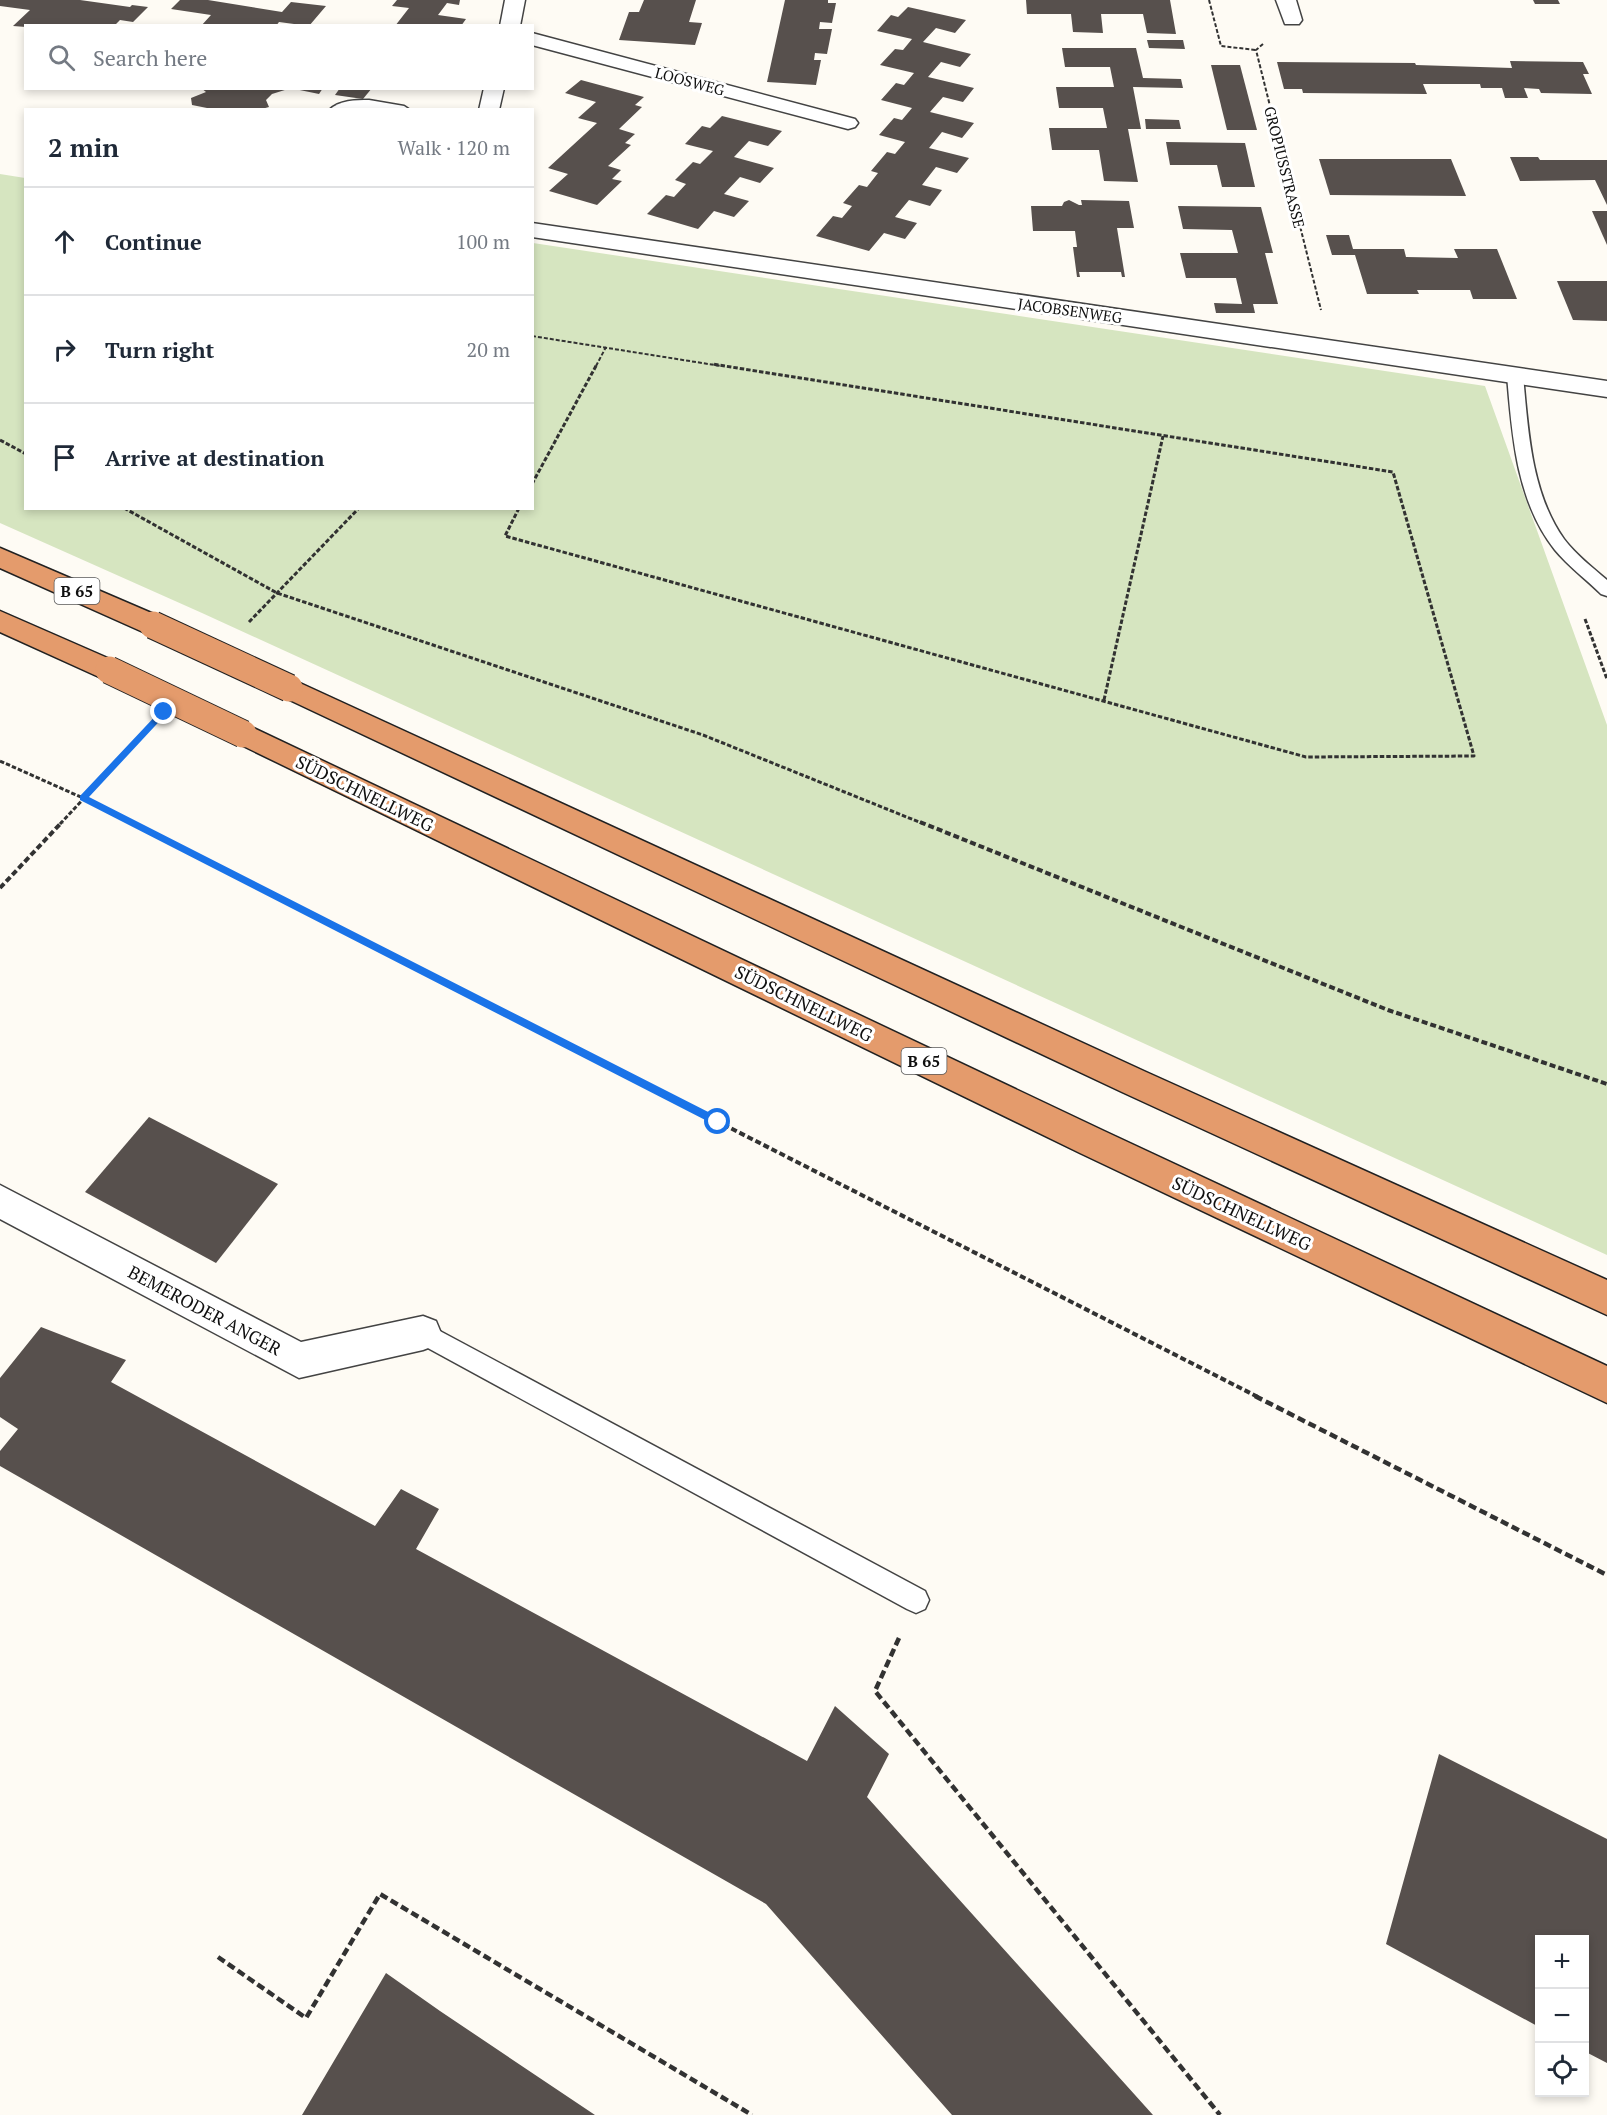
<!DOCTYPE html>
<html lang="en">
<head>
<meta charset="utf-8">
<style>
	:root { --surface:#fff; --page:#f2f2f3; --text:#1f2937; --muted:#747a83; --line:#e0e1e3 }
	body { margin:0; font-family:"PT Serif",serif; background:var(--page); color:var(--text) }
	.controls { position:absolute; right:18px; bottom:18px; display:grid; overflow:hidden; border-radius:0px; box-shadow:0 3px 9px #0003 }
	.controls button { width:54px; height:54px; display:grid; place-items:center; padding:0; border:0; border-bottom:2px solid var(--line); background:var(--surface); color:var(--text); font:30px sans-serif }
	.stop { position:absolute; width:18px; height:18px; margin:-14px; border:4px solid #1a73e8; border-radius:50%; background:#fff }
	.stop.end { background:#1a73e8; border-color:#fff; box-shadow:0 2px 6px #0008 }
	.list { margin:0; padding:0; list-style:none }
	h2 { display:flex; justify-content:space-between; align-items:center; height:78px; margin:0; padding:0 24px; font-size:26px }
	h2 small { font-size:20px; font-weight:400; color:var(--muted) }
	.list li { display:grid; grid-template-columns:39px 1fr auto; gap:18px; align-items:center; box-sizing:border-box; height:108px; padding:0 24px; border-top:2px solid var(--line) }
	.list b { display:block; font-size:22px; white-space:nowrap }
	.list em { font-size:20px; font-style:normal; color:var(--muted) }
	.icon { flex:none; width:33px; height:33px; fill:none; stroke:currentColor; stroke-width:2; stroke-linecap:round; stroke-linejoin:round }
	.map { position:relative; flex:none; width:1607px; height:2115px; overflow:hidden }
	.search { position:absolute; background:var(--surface); box-shadow:0 3px 9px #0003; left:24px; top:24px; width:510px; height:66px; display:flex; align-items:center; gap:15px; box-sizing:border-box; padding:0 21px; border-radius:0px; color:var(--muted); font-size:22px }
	.panel { position:absolute; background:var(--surface); box-shadow:0 3px 9px #0003; left:24px; top:108px; width:510px; height:402px; border-radius:0px }
	.map>svg:first-child { display:block }
</style>
</head>
<body>
<div class="map">
<svg width="1607" height="2115" viewBox="0 0 1607 2115">
	<rect width="100%" height="100%" fill="#fefbf4"/>
	<!-- green -->
	<polygon fill="#d6e5c0" points="0,174 25,178 26,508 532,508 533,243 1485,386 1607,725 1607,1255 202,613 0,523"/>
	<!-- building -->
	<g fill="#57504d">
		<polygon points="0,0 80,0 130,7 132,5 148,7 133,22 120,20 114,26 34,24 26,26 26,27 13,26 30,10 0,6"/>
		<polygon points="180,0 208,0 282,12 291,2 326,6 309,26 279,22 276,26 201,26 211,15 171,9"/>
		<polygon points="397,0 460,0 459,5 447,3 438,15 466,19 461,26 395,26 409,8 392,6"/>
		<polygon points="644,0 696,0 689,22 702,23 695,45 619,40 629,12 639,12"/>
		<polygon points="785,0 828,0 828,3 836,3 832,23 820,22 819,29 832,29 827,54 815,53 814,60 821,60 816,85 767,82"/>
		<polygon points="1026,0 1170,0 1176,34 1147,33 1143,14 1101,14 1103,33 1073,32 1071,14 1027,14"/>
		<polygon points="1533,0 1558,0 1560,4 1535,4"/>
		<polygon points="908,7 966,20 955,33 936,28 923,42 971,54 960,67 941,62 928,77 974,88 963,102 943,97 930,112 974,123 962,138 942,132 929,148 969,158 957,173 936,167 922,185 942,190 930,206 909,200 895,217 917,223 905,239 884,233 869,251 816,236 833,216 842,218 852,206 843,203 859,185 867,187 878,173 871,171 887,152 895,154 905,142 879,135 894,118 902,120 912,108 881,100 896,83 904,85 914,73 880,65 895,49 903,50 912,39 877,31 891,15 898,17"/>
		<polygon points="1147,40 1183,40 1185,49 1149,48"/>
		<polygon points="1062,48 1136,48 1143,78 1181,79 1183,88 1133,87 1141,129 1128,129 1138,182 1104,181 1099,150 1052,150 1049,128 1107,128 1103,108 1059,108 1056,87 1114,87 1110,67 1065,67"/>
		<polygon points="1510,61 1583,62 1589,74 1583,74 1592,94 1541,93 1539,89 1524,88 1528,98 1505,98 1502,88 1481,88 1480,84 1423,84 1427,94 1303,93 1302,89 1284,89 1277,62 1415,63 1416,65 1512,68"/>
		<polygon points="1211,65 1240,65 1257,130 1227,130"/>
		<polygon points="581,80 644,97 635,105 642,107 619,129 635,134 625,143 631,145 608,166 621,170 612,179 622,181 597,205 549,191 568,174 548,168 597,123 578,118 596,102 565,93"/>
		<polygon points="201,88 288,88 288,89 272,94 266,100 269,107 258,110 217,110 192,105 191,98 206,92"/>
		<polygon points="290,88 323,88 319,94"/>
		<polygon points="340,88 372,88 363,99 335,95"/>
		<polygon points="722,116 782,131 768,146 749,141 734,157 774,168 760,183 740,177 724,194 749,201 734,217 714,211 698,229 647,214 666,195 674,197 686,184 675,180 693,162 700,164 713,151 685,144 702,126 710,128"/>
		<polygon points="1145,119 1179,120 1181,129 1146,129"/>
		<polygon points="1166,142 1245,143 1255,187 1222,187 1217,165 1170,165"/>
		<polygon points="1510,157 1538,157 1540,160 1607,160 1607,205 1595,180 1520,181"/>
		<polygon points="1319,159 1451,159 1466,196 1330,195"/>
		<polygon points="1069,200 1079,205 1082,205 1081,200 1129,201 1134,228 1117,228 1125,277 1122,277 1121,272 1079,272 1080,277 1077,277 1073,247 1077,247 1075,231 1033,231 1031,206 1062,206 1064,202"/>
		<polygon points="1178,206 1261,207 1273,253 1265,253 1278,304 1253,304 1255,313 1216,313 1214,303 1242,304 1236,278 1186,278 1180,253 1238,253 1232,230 1183,229"/>
		<polygon points="1592,211 1607,211 1607,245"/>
		<polygon points="1326,235 1349,235 1353,249 1404,249 1406,257 1458,258 1454,249 1497,249 1517,299 1473,299 1470,290 1417,290 1419,294 1367,294 1355,255 1332,255"/>
		<polygon points="1557,281 1607,281 1607,321 1573,320"/>
		<polygon points="149,1117 278,1184 216,1263 85,1192"/>
		<polygon points="41,1327 126,1360 111,1382 375,1526 401,1489 439,1509 416,1549 807,1761 835,1706 889,1754 867,1797 1153,2115 952,2115 766,1904 0,1466 0,1451 18,1429 0,1417 0,1378"/>
		<polygon points="1439,1754 1607,1839 1607,2063 1584,2051 1584,1940 1539,1940 1539,2027 1386,1944"/>
		<polygon points="386,1973 440,2011 595,2115 302,2115"/>
	</g>
	<g fill="none" stroke-linecap="round" stroke-linejoin="round">
		<!-- lane casing -->
		<g stroke="#434343" stroke-width="3">
			<g id="lane">
				<path d="M 369,100 L 404,106 L 410,110 L 329,110 C 340,100 355,100 369,100 Z"/>
				<path d="M 1515,370 L 1523,375 C 1528,429 1531,493 1564,539 C 1576,555 1592,567 1607,580 L 1607,596 L 1601,594 C 1586,579 1568,566 1555,550 C 1516,501 1512,434 1507,375 Z"/>
				<polygon points="423,1322 925,1591 929,1600 925,1609 916,1613 907,1609 415,1341 411,1333 415,1325"/>
			</g>
		</g>
		<!-- street casing -->
		<g stroke="#434343" stroke-width="3">
			<g id="street">
				<polygon points="505,0 525,0 520,26 500,26"/>
				<polygon points="1276,0 1296,0 1302,20 1299,24 1285,24"/>
				<polygon points="532,33 855,119 858,123 855,127 848,129 532,45"/>
				<polygon points="484,88 504,88 499,110 479,110"/>
				<polygon points="532,223 1607,381 1607,397 532,237"/>
				<polygon points="0,1185 301,1342 423,1316 436,1321 441,1333 436,1345 423,1350 299,1378 0,1219"/>
			</g>
		</g>
		<!-- highway casing -->
		<g stroke="#212121" stroke-width="3">
			<g id="highway">
				<polygon points="0,548 163,618 167,625 163,632 153,635 143,632 0,568"/>
				<polygon points="0,611 119,663 123,670 119,677 109,680 99,677 0,632"/>
				<polygon points="289,678 1146,1072 1607,1280 1607,1315 1122,1092 279,695 275,688 279,681"/>
				<polygon points="243,723 1104,1131 1607,1366 1607,1403 1080,1153 233,741 229,734 233,727"/>
			</g>
		</g>
		<!-- path-far3 -->
		<g stroke="#323232" stroke-width="2" stroke-dasharray="4 2" stroke-linecap="butt">
			<polyline points="1209,0 1221,46 1256,50"/>
			<polyline points="1263,44 1256,50 1321,310"/>
			<polyline points="532,336 721,366"/>
			<polyline points="596,366 606,347"/>
		</g>
		<!-- path-far2 -->
		<g stroke="#323232" stroke-width="3" stroke-dasharray="4.5 2" stroke-linecap="butt">
			<polyline points="0,440 26,454"/>
			<polyline points="532,484 597,364"/>
			<polyline points="124,508 277,593 703,735 924,824"/>
			<polyline points="519,508 505,536 1306,757 1474,756 1393,472 712,364"/>
			<polyline points="1585,619 1607,679"/>
			<polyline points="249,622 359,508"/>
			<polyline points="1104,700 1163,436"/>
			<polyline points="0,761 83,798 133,824"/>
			<polyline points="60,824 143,735"/>
		</g>
		<!-- path-far1 -->
		<g stroke="#323232" stroke-width="4" stroke-dasharray="6 3" stroke-linecap="butt">
			<polyline points="130,822 1258,1397"/>
			<polyline points="920,822 1388,1010 1607,1084"/>
			<polyline points="0,888 62,822"/>
		</g>
		<!-- path -->
		<g stroke="#323232" stroke-width="4.5" stroke-dasharray="8 4" stroke-linecap="butt">
			<polyline points="1255,1396 1607,1575"/>
			<polyline points="899,1638 875,1691 1220,2115"/>
			<polyline points="218,1957 306,2018 380,1894 752,2115"/>
		</g>
		<!-- lane -->
		<use href="#lane" fill="#fff" fill-rule="evenodd"/>
		<!-- street -->
		<use href="#street" fill="#fff" fill-rule="evenodd"/>
		<!-- highway -->
		<use href="#highway" fill="#e49b6c" fill-rule="evenodd"/>
		<!-- highway-bridge casing -->
		<g stroke="#212121" stroke-width="29" stroke-linecap="butt">
			<g id="highway-bridge">
				<polyline points="153,625 289,688"/>
				<polyline points="109,670 243,734"/>
			</g>
		</g>
		<!-- highway-bridge -->
		<use href="#highway-bridge" stroke="#e49b6c" stroke-width="27"/>
	</g>
	<!-- route -->
	<polygon fill="#1a73e8" points="161,710 168,712 89,797 722,1119 722,1125 715,1125 80,800 80,796"/>
	<g text-anchor="middle" dominant-baseline="central" stroke-width="6" stroke-linejoin="round" paint-order="stroke">
		<!-- far-street labels -->
		<g font-size="15" fill="#101010" stroke="#fff">
			<text transform="translate(690 81) rotate(15)">LOOSWEG</text>
			<text transform="translate(1285 167) rotate(76)">GROPIUSSTRASSE</text>
			<text transform="translate(1070 310) rotate(8)">JACOBSENWEG</text>
		</g>
		<!-- shield labels -->
		<g fill="#fff" stroke="#585858" stroke-width="1.5">
			<rect x="54.5" y="578" width="45" height="26" rx="4.5"/>
			<rect x="901.5" y="1048" width="45" height="26" rx="4.5"/>
		</g>
		<g font-size="16" font-weight="bold" fill="#101010">
			<text x="77" y="591">B 65</text>
			<text x="924" y="1061">B 65</text>
		</g>
		<!-- street labels -->
		<g font-size="18" fill="#101010" stroke="#fff">
			<text transform="translate(365 793) rotate(26)">SÜDSCHNELLWEG</text>
			<text transform="translate(804 1003) rotate(26)">SÜDSCHNELLWEG</text>
			<text transform="translate(1242 1213) rotate(25)">SÜDSCHNELLWEG</text>
			<text transform="translate(205 1310) rotate(28)">BEMERODER ANGER</text>
		</g>
	</g>
</svg>
<div class="controls">
<button>+</button>
<button>−</button>
<button><svg class="icon" aria-label="locate" viewBox="0 0 24 24"><circle cx="12" cy="12" r="6"/><path d="M12 2v4M12 18v4M2 12h4M18 12h4"/></svg></button>
</div>
<div class="stop" style="left:718px;top:1122px"></div>
<div class="stop end" style="left:164px;top:712px"></div>
<div class="search"><svg class="icon" aria-label="search" viewBox="0 0 24 24"><circle cx="10" cy="10" r="6"/><path d="M15 15l6 6"/></svg>Search here</div>
<section class="panel">
<h2>2 min<small>Walk · 120 m</small></h2>
<ul class="list">
<li><svg class="icon" aria-label="ahead" viewBox="0 0 24 24"><path d="M12 20V5M6 11l6-6 6 6"/></svg><div><b>Continue</b></div><em>100 m</em></li>
<li><svg class="icon" aria-label="right" viewBox="0 0 24 24"><path d="M7 20v-9h11M14 6l5 5-5 5"/></svg><div><b>Turn right</b></div><em>20 m</em></li>
<li><svg class="icon" aria-label="arrive" viewBox="0 0 24 24"><path d="M6 21V4h12l-3 4 3 4H6"/></svg><div><b>Arrive at destination</b></div></li>
</ul>
</section>
</div>
</body>
</html>
